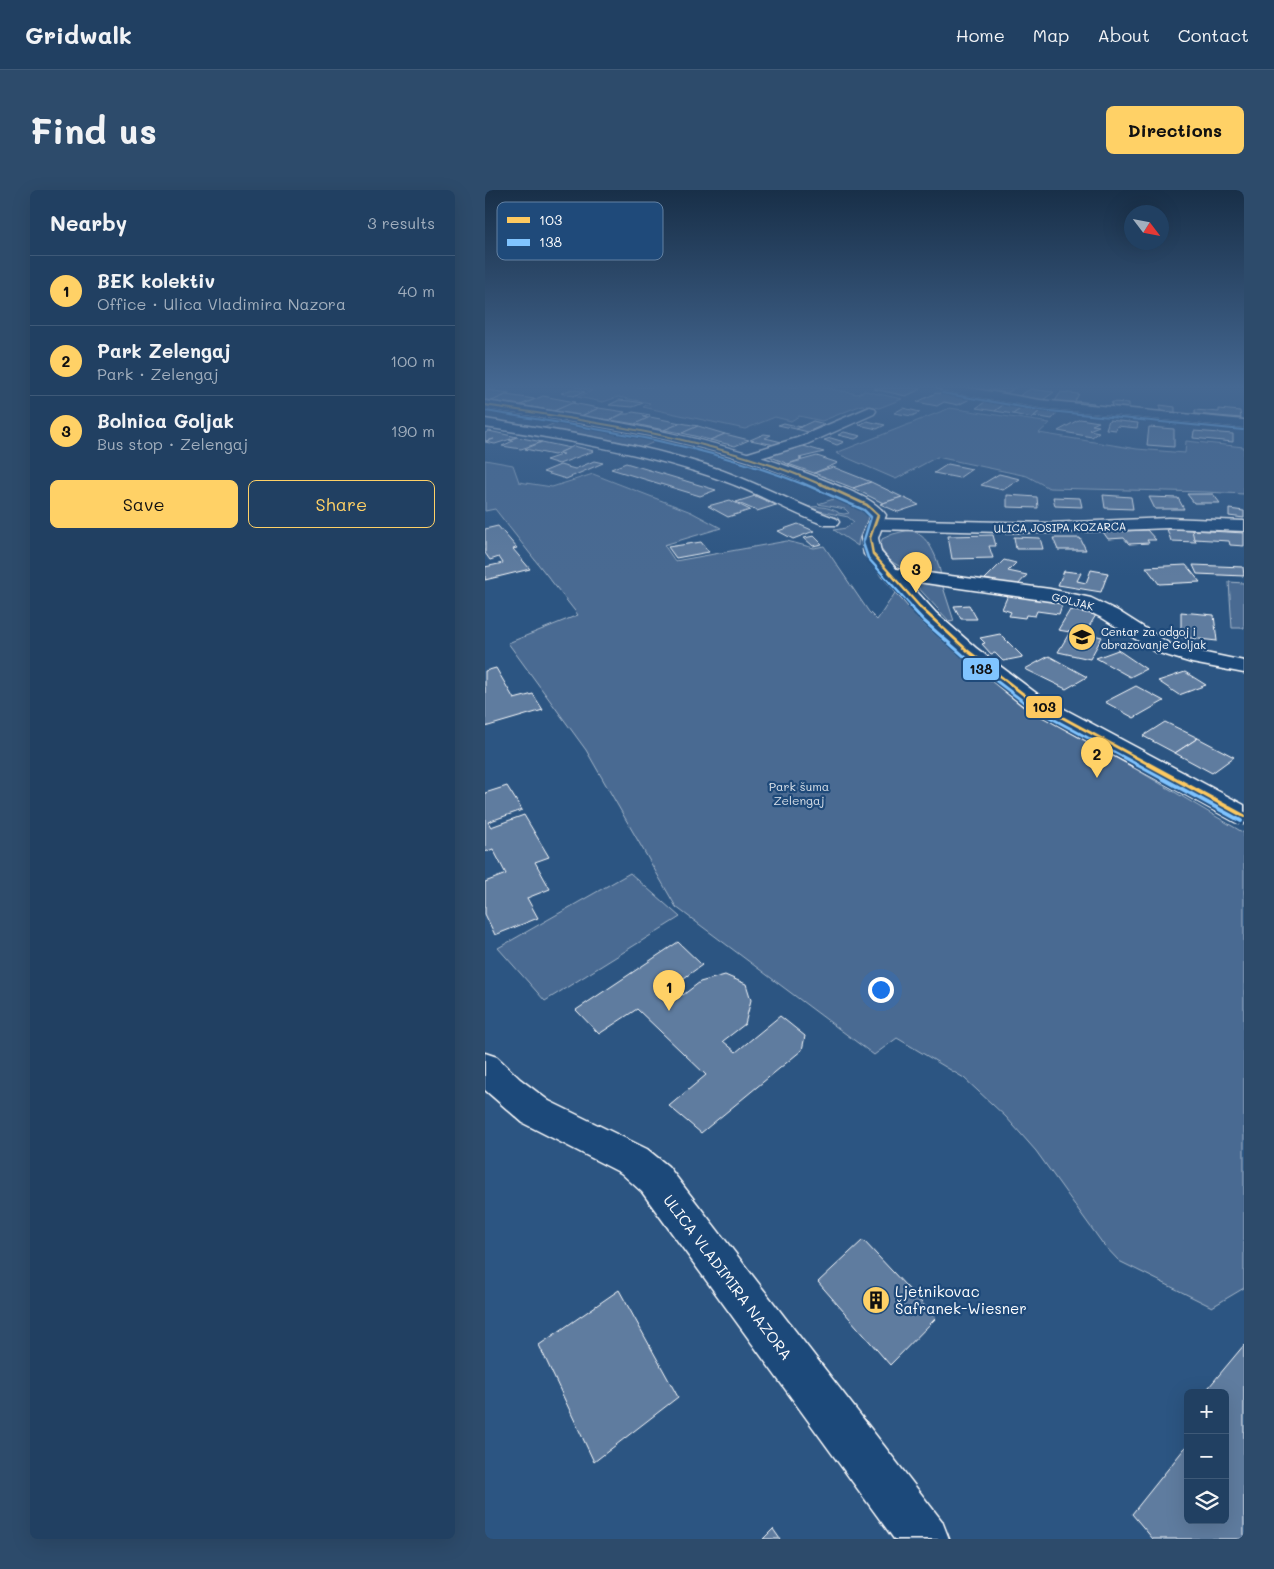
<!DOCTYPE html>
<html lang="en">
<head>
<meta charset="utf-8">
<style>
	:root { --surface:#214062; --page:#2d4b6b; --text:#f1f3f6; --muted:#a2afbe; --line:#3e5977; --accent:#ffd166 }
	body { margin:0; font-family:Mali,sans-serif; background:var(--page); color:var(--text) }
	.controls { position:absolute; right:15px; bottom:15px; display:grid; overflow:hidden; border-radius:8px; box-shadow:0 5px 20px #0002 }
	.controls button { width:45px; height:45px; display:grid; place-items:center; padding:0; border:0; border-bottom:1px solid var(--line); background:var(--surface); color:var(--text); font:25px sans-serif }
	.compass { position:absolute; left:639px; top:15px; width:45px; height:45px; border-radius:50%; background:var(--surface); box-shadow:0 5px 20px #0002; rotate:122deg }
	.you { position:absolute; left:395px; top:799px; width:18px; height:18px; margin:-12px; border:4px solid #fff; border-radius:50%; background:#1a73e8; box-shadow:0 0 0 8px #1a73e833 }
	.badge { display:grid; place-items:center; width:32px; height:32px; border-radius:50%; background:var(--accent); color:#111; font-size:16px; font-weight:700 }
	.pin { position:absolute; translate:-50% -41px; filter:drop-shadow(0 1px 2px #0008) }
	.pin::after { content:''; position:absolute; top:26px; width:18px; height:15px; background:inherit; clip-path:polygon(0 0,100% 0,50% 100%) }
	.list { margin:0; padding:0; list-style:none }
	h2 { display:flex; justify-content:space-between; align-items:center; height:65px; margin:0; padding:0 20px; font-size:21px }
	h2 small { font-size:16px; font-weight:400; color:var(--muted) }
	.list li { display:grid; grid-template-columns:32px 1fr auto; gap:15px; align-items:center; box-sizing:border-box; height:70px; padding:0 20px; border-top:1px solid var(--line) }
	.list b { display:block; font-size:19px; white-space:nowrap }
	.list p { margin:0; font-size:16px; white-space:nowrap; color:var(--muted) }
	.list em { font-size:16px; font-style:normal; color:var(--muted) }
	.actions { display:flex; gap:10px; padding:15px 20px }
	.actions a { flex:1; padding:11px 0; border:1px solid var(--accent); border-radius:8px; text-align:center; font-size:18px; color:var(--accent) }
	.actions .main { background:var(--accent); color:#111 }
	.icon { flex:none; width:28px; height:28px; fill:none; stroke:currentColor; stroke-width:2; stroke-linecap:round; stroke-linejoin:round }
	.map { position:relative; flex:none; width:759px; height:1349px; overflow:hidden; border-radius:8px }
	header { display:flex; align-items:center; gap:30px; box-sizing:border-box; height:70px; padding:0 25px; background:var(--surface); border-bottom:1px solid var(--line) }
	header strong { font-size:24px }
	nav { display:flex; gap:28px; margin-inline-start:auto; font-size:18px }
	.intro { display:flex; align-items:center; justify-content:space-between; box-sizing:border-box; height:120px; padding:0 30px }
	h1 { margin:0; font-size:35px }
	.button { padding:12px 22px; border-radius:8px; background:var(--accent); color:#111; font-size:18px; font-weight:700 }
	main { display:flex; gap:30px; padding:0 30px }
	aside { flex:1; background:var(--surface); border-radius:8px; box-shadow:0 5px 20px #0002 }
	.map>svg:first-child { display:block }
</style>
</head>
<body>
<header>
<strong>Gridwalk</strong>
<nav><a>Home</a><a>Map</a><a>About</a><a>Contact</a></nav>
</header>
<div class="intro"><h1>Find us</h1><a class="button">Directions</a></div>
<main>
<aside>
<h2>Nearby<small>3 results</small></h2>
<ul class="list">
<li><span class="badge">1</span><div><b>BEK kolektiv</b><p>Office · Ulica Vladimira Nazora</p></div><em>40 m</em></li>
<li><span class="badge">2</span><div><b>Park Zelengaj</b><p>Park · Zelengaj</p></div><em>100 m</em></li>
<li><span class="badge">3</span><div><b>Bolnica Goljak</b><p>Bus stop · Zelengaj</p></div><em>190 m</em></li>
</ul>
<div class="actions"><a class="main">Save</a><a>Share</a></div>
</aside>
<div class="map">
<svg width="759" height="1349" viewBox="0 0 759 1349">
	<rect width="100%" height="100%" fill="#2c5582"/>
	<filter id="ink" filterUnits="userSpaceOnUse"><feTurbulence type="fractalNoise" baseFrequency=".02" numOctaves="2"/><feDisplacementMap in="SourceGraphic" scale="10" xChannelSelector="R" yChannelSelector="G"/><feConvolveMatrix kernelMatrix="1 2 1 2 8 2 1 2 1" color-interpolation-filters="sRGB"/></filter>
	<g filter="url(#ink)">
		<!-- green -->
		<g fill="#486b92" stroke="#a4b5c8">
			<polygon points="90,197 336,197 372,204 380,201 417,209 394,218 377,215 337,231 314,226 306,231 290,227 260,239 158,217 165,213 133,207 118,212 92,207 107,201"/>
			<polygon points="465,218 565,233 554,243 652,259 700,263 701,251 759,257 759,304 721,302 564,298 542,286 452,267 411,289 351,263"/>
			<polygon points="80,231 176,247 176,249 158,257 149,258 58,241 58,238 73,232"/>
			<polygon points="0,270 28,275 34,292 67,297 108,284 206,322 236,338 179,355 190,371 302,351 329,358 339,356 384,422 392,430 410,403 474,464 542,515 759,643 759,1098 727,1117 634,1071 618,1054 551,961 521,927 479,888 412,848 389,865 191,717 101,560 23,453 93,425 10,319 0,321"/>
			<path d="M 355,307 L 383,323 C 385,334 373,342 373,356 L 349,340 L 361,338 L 369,332 L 363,327 L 321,318 C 332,315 343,317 353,322 L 353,323 L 359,324 L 364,323 L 360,319 L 333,314 Z"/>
			<path d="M 424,340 C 444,344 453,369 456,386 C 432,382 406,381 395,356 L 397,349 L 408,344 Z"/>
			<polygon points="430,391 455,394 458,397 469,431 465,432 428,392"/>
			<polygon points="744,392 759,393 759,438 747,438"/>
			<polygon points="145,683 195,727 60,811 13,758"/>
		</g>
		<!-- building -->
		<g fill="#5e7c9f" stroke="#fff">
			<polygon points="395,197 424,197 436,199 421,206 389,199"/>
			<polygon points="507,197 531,197 522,203 503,200"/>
			<polygon points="87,199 100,202 88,206 76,203"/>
			<polygon points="545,199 569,202 558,210 534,206"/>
			<polygon points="2,200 25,203 7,211 0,210 0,201"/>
			<polygon points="576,202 594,204 590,211 609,213 608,215 570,211"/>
			<polygon points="451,203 485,209 473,215 459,212 452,216 432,212"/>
			<polygon points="21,205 50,209 36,215 7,211"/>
			<polygon points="58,206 90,212 69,221 36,215"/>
			<polygon points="134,210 145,211 158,213 148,217 124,215"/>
			<polygon points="500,212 518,215 510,221 491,218"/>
			<polygon points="627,212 644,213 644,219 626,217"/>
			<polygon points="87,213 114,218 96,226 69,221"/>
			<polygon points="518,215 537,218 528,224 510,221"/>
			<polygon points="675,215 690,217 690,223 675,222"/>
			<polygon points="114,218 140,222 125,230 96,226"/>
			<polygon points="418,218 435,222 427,226 409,223"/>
			<polygon points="537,218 555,221 547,228 528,224"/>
			<polygon points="734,219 755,221 756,228 710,224 710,220 734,222"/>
			<polygon points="555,221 572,223 567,229 549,226"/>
			<polygon points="148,222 165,225 158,227 163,228 150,234 125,230 138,224 143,224"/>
			<polygon points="165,227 196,233 179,240 150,234"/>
			<polygon points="595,229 614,232 607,235 614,236 604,240 614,242 607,247 573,241"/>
			<polygon points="624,230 653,233 652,238 632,236 631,240 621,239"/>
			<polygon points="328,231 340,234 323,242 311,239"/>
			<polygon points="382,231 400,235 392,239 374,235"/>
			<polygon points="196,233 213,236 197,243 179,240"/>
			<polygon points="299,233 316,237 311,239 293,235"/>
			<polygon points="213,236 240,244 225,250 197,243"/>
			<polygon points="664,237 689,239 689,257 662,255"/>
			<polygon points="4,241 32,247 10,254 0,252 9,249 0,251 0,243"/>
			<polygon points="709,241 748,244 748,252 708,248"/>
			<polygon points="359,242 376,246 370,249 353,245"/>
			<polygon points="240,244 264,250 250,256 225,250"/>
			<polygon points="279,244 286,245 280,248 297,252 290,255 265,250"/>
			<polygon points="32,247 57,252 36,259 17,256 28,251 24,250"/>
			<polygon points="346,248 359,252 352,255 339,250"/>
			<polygon points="57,252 85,258 69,265 40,259"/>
			<polygon points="315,255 339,262 314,268 317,269 303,274 281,265"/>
			<polygon points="89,256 109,261 74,274 61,270 79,264 74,263"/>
			<polygon points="332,266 353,273 329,283 303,274"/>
			<polygon points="109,271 118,273 81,289 58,282 75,275 90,279"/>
			<polygon points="141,273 231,300 215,306 126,279"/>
			<polygon points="463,274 487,279 474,288 449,283"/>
			<polygon points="348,277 386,292 368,298 329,283"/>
			<polygon points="514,284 535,289 518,300 496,295"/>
			<polygon points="386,292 417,307 398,313 368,298"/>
			<polygon points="702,304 728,304 735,313 709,313"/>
			<polygon points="522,305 552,307 553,318 522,317"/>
			<polygon points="618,305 646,307 648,319 620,318"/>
			<polygon points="270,306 291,315 272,321 251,312"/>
			<polygon points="417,307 434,315 413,322 395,314"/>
			<polygon points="568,307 595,308 597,317 570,316"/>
			<polygon points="664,307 693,308 699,319 670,319"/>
			<polygon points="245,310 265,320 243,327 223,316"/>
			<polygon points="744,319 759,321 759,328 744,326"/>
			<polygon points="313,334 329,341 308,349 293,341"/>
			<polygon points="13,336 32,358 28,359 45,379 0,390 0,377 18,373 14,367 5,370 0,363 0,339"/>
			<polygon points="682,339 707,340 711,352 686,351"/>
			<polygon points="662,340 671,350 662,350 664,353 644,354 639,348 623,349 618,342"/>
			<polygon points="707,340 759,343 759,356 745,355 744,351 709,349"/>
			<polygon points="508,345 511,356 504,356 508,368 467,369 463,346"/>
			<polygon points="329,346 337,354 328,356 319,348"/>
			<polygon points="529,347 555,348 558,359 531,359"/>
			<polygon points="568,348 595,348 601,360 573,360"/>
			<polygon points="216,352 224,362 191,368 183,357"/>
			<polygon points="519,370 531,373 523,381 542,385 532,396 500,389"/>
			<polygon points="701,375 715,392 674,394 661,377"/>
			<polygon points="708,375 758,377 759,386 712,384"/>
			<polygon points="606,380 623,383 616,402 573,395 579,381 596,383 592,391 601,393"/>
			<polygon points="523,405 578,412 574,424 552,421 550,426 541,425 540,428 524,426 526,422 517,419"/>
			<polygon points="484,415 492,429 476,429 469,416"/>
			<polygon points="585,420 611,425 600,443 617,447 605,469 573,462 585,442 573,440"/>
			<polygon points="696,422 729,425 732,451 696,447"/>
			<polygon points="515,444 538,467 518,471 510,463 506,464 497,454 500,453 495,448"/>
			<polygon points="633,460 661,479 645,487 611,468"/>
			<polygon points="564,466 602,487 581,499 540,479"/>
			<polygon points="11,478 29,509 48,504 58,520 0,537 0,481"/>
			<polygon points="700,482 721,495 694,505 673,491"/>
			<polygon points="651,496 679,511 649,528 620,512"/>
			<polygon points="680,532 713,548 690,563 658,546"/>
			<polygon points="713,548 749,567 727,583 690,563"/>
			<polygon points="22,596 37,620 3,632 6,637 39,625 64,667 50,672 65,699 42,708 53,728 10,745 0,724 0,692 21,684 8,659 0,662 0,603"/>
			<polygon points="193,752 217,775 188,796 198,805 215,792 240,785 261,794 266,810 260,834 238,851 251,862 295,826 320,846 317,860 216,943 184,916 221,885 152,819 114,844 91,820"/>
			<polygon points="378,1050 451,1128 405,1175 333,1092"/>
			<polygon points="134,1100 193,1207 109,1272 54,1155"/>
			<polygon points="759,1155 759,1349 668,1349 647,1324 703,1254 703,1330 740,1330 740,1203 719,1203"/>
			<polygon points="288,1339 295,1349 278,1349"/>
		</g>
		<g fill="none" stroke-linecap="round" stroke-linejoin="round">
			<!-- street casing -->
			<g stroke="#fff" stroke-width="3">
				<g id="street">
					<polygon points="385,217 389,218 391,221 389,224 322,254 265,271 260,270 258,267 260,264 312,248"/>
					<path d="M 0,229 C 74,241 149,252 221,275 C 266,289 307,313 352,329 L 354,332 L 352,335 L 340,335 C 305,323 274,303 239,291 C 161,263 81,250 0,237 Z"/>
					<polygon points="683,328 759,331 759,341 683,338 564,343 390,339 384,337 382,334 384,331 390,329 564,333"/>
					<polygon points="404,378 565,399 606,408 633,421 685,454 711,461 759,471 759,483 707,473 671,462 619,429 593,416 565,411 398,387 395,383 398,379"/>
				</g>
			</g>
			<!-- secondary casing -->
			<g stroke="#fff" stroke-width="3">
				<g id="secondary">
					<polygon points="452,197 478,197 555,210 759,230 759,238 555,218 458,201"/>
					<path d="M 0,211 C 118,229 235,246 346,293 C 364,301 389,308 401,325 L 393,348 L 396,362 L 451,423 L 491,458 L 555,506 L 759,615 L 759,634 L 750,632 L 539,516 L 477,466 L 437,431 L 379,364 L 376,348 L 385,326 L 376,318 C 333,298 289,278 242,265 C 163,242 81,231 0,219 Z"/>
					<polygon points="0,863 12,867 35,889 64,911 162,959 183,976 457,1331 464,1349 409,1349 157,1002 136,983 38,933 0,900"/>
				</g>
			</g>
			<!-- street -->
			<use href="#street" fill="#1f4a7a" fill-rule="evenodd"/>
			<!-- secondary -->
			<use href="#secondary" fill="#1f4a7a" fill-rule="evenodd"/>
			<!-- bus-1-far3 casing -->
			<g stroke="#1f4a7a" stroke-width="4">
				<path id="bus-1-far3" d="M 0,215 C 114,233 230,248 337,295"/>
			</g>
			<!-- bus-1-far2 casing -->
			<g stroke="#1f4a7a" stroke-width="5">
				<polyline id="bus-1-far2" points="334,293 382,315 393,325 385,348 388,364 436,418"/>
			</g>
			<!-- bus-1-far1 casing -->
			<g stroke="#1f4a7a" stroke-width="6">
				<polyline id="bus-1-far1" points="435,417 484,462 547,511 665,575"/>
			</g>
			<!-- bus-1 casing -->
			<g stroke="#1f4a7a" stroke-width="8">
				<polyline id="bus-1" points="663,574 759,626"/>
			</g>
			<!-- bus-2-far3 casing -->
			<g stroke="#1f4a7a" stroke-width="4">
				<g id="bus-2-far3">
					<polyline points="457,203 554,220 758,240"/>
					<path d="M 0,221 C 109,238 217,253 320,295"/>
				</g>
			</g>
			<!-- bus-2-far2 casing -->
			<g stroke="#1f4a7a" stroke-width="5">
				<polyline id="bus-2-far2" points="317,293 379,320 386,327 378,353 383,368 428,418"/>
			</g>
			<!-- bus-2-far1 casing -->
			<g stroke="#1f4a7a" stroke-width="6">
				<polyline id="bus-2-far1" points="426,417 439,431 480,467 544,516 653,575"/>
			</g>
			<!-- bus-2 casing -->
			<g stroke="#1f4a7a" stroke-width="8">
				<polyline id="bus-2" points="651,574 756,631"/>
			</g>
			<!-- bus-1-far3 -->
			<use href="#bus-1-far3" stroke="#fdc960" stroke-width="2"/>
			<!-- bus-1-far2 -->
			<use href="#bus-1-far2" stroke="#fdc960" stroke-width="2.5"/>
			<!-- bus-1-far1 -->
			<use href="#bus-1-far1" stroke="#fdc960" stroke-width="3"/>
			<!-- bus-1 -->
			<use href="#bus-1" stroke="#fdc960" stroke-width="4"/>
			<!-- bus-2-far3 -->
			<use href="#bus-2-far3" stroke="#80c4ff" stroke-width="2"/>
			<!-- bus-2-far2 -->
			<use href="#bus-2-far2" stroke="#80c4ff" stroke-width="2.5"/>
			<!-- bus-2-far1 -->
			<use href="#bus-2-far1" stroke="#80c4ff" stroke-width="3"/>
			<!-- bus-2 -->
			<use href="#bus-2" stroke="#80c4ff" stroke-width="4"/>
		</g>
	</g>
	<!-- sky -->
	<linearGradient id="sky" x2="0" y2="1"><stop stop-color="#182f48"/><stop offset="0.51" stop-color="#456892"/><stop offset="1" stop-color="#456892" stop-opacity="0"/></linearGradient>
	<rect width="759" height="386" fill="url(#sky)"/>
	<!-- icons -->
	<defs>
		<g id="school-disc" transform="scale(1.4375)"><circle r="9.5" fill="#ffd166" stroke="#1f4a7a"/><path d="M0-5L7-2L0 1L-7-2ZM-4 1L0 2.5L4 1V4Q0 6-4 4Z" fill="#111"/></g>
		<g id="building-disc" transform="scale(1.4375)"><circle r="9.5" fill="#ffd166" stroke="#1f4a7a"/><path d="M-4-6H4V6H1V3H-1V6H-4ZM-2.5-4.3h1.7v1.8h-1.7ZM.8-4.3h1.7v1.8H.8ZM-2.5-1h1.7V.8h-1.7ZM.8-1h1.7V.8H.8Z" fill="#111"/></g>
	</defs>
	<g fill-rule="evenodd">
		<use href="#school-disc" x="597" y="447"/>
		<use href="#building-disc" x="391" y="1110"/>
	</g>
	<g text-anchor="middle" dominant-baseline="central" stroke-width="4.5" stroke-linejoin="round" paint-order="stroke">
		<!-- far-street labels -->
		<g font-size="11" fill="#fff" stroke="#1f4a7a">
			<text transform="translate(575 337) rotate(-1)">ULICA JOSIPA KOZARCA</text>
			<text transform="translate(588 411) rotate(14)">GOLJAK</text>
		</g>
		<!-- far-poi labels -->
		<g font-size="11" fill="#fff" stroke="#1f4a7a" text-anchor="start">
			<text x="616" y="441">Centar za odgoj i<tspan x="616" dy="13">obrazovanje Goljak</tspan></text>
		</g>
		<!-- park labels -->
		<g font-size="12" fill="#dae1e9" stroke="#1f4a7a">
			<text x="314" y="596">Park šuma<tspan x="314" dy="14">Zelengaj</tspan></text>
		</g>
		<!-- near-street labels -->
		<g font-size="15" fill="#fff" stroke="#1f4a7a">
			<text transform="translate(243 1087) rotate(53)">ULICA VLADIMIRA NAZORA</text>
		</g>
		<!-- near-poi labels -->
		<g font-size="15" fill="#fff" stroke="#1f4a7a" text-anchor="start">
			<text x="410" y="1101">Ljetnikovac<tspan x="410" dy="17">Šafranek-Wiesner</tspan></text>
		</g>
	</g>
	<!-- legend -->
	<rect x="12" y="12" width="166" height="58" rx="8" fill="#1f4a7a" stroke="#6280a2" stroke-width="1"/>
	<rect x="22" y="27" width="23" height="6" fill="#fdc960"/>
	<rect x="22" y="49" width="23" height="7" fill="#80c4ff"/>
	<g font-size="14" fill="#fff">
		<text x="54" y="35">103</text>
		<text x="54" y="57">138</text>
	</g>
	<g stroke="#1f4a7a" stroke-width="2">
		<rect x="477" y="467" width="38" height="24" rx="5" fill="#80c4ff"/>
		<rect x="540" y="505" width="38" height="24" rx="5" fill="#fdc960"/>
	</g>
	<g font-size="14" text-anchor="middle" font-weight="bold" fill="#111">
		<text x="496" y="484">138</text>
		<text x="559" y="522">103</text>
	</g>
</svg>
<div class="controls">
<button>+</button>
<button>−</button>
<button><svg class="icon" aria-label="layers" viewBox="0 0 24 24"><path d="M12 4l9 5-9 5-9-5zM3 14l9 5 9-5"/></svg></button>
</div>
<svg class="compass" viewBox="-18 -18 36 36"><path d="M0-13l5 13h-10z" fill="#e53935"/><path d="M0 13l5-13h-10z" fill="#a2afbe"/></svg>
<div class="you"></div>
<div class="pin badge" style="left:184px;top:821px">1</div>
<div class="pin badge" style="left:612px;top:588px">2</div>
<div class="pin badge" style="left:431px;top:403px">3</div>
</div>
</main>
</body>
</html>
